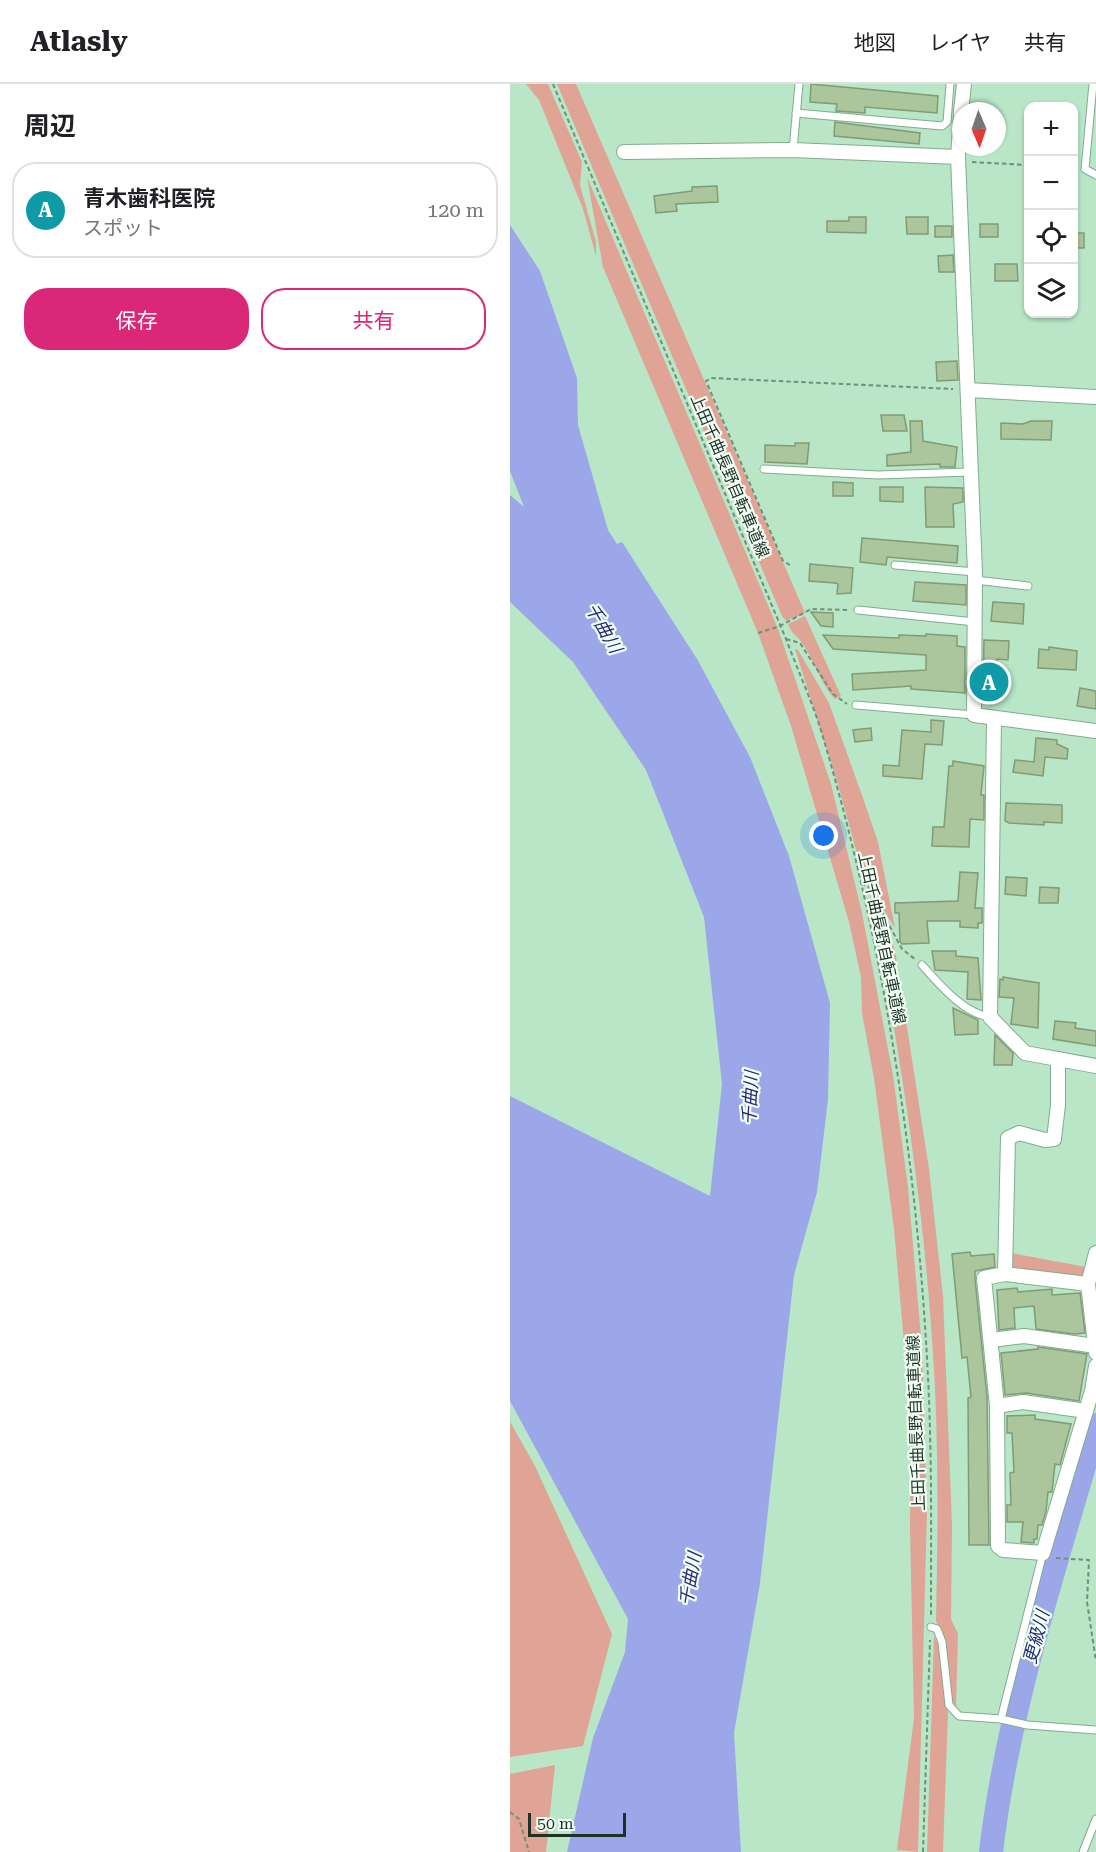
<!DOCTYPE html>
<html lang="ja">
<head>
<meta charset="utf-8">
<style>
	:root { --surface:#fff; --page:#f6f6f6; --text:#202124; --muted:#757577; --line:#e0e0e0; --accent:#db2777 }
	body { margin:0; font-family:"Roboto Serif","Noto Sans JP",serif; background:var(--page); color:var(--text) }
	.controls { position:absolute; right:18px; top:18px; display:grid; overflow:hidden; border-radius:12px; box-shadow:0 2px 4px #0004 }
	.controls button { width:54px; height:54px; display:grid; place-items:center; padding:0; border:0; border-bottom:2px solid var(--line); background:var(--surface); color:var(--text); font:30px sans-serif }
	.compass { position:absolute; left:442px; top:18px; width:54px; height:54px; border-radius:50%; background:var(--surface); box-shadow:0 2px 4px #0004; rotate:178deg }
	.scale { position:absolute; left:18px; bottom:15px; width:98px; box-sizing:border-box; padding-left:6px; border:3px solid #1f3125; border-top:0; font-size:16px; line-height:21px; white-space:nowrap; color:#1f3125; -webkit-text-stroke:4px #f1fef5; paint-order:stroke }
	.you { position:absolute; left:314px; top:752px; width:21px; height:21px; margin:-15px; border:4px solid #fff; border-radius:50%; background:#1a73e8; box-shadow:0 0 0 9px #1a73e833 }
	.badge { display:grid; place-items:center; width:39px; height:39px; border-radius:50%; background:var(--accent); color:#fff; font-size:20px; font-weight:700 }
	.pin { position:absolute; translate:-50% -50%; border:3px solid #fff; box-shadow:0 2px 6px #0006 }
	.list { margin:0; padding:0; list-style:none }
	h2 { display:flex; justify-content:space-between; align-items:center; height:78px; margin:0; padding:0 24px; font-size:26px }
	h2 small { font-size:20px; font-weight:400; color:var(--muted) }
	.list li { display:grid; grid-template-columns:39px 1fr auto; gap:18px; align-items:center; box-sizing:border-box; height:96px; margin:0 12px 12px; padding:0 12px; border:2px solid var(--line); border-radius:24px }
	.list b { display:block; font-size:22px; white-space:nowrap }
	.list p { margin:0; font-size:20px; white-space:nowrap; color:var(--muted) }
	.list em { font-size:20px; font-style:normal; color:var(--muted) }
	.actions { display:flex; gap:12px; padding:18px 24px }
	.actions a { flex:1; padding:14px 0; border:2px solid var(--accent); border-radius:24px; text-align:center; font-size:21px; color:var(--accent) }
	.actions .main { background:var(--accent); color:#fff }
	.icon { flex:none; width:33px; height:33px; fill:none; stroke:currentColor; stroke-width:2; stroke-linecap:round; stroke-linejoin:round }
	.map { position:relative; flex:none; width:586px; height:1768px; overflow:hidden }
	header { display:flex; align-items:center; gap:36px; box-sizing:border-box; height:84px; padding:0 30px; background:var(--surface); border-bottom:2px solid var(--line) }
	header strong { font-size:28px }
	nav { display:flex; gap:33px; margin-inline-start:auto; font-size:21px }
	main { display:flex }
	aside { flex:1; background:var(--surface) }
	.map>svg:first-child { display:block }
</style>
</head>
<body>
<header>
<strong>Atlasly</strong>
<nav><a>地図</a><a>レイヤ</a><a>共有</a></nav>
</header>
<main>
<aside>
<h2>周辺<small></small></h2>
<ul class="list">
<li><span class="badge" style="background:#0f9aa8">A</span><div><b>青木歯科医院</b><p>スポット</p></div><em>120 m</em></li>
</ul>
<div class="actions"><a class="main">保存</a><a>共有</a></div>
</aside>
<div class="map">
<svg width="586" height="1768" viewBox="0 0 586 1768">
	<rect width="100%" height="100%" fill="#b8e6c7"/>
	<!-- green -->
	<g fill="#dfa495">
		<polygon points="16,0 38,0 72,78 70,101 86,158 86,172 73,125 29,16"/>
		<polygon points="47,0 66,0 295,529 276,537 272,532"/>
		<polygon points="77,93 268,545 321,700 352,829 383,991 398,1103 412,1265 417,1426 408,1768 387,1766 404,1634 400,1444 401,1337 384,1145 364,994 352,929 351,893 339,838 281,642 248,549 93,183"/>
		<path d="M 295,532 L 331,612 L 325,615 C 309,598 304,573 289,555 C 284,549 281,549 278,540 Z"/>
		<polygon points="285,565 288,566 319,619 353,714 368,758 385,844 354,795 329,704"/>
		<path d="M 360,810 L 385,866 L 419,1085 L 433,1212 L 442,1440 L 441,1535 L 448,1550 L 446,1623 L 441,1614 L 433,1552 L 426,1537 C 428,1443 429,1349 422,1255 C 412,1106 388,957 360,810 Z"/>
		<polygon points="501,1169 576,1183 571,1194 502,1185"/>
		<polygon points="0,1338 24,1380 102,1550 73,1662 0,1673"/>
		<polygon points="424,1552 428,1560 438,1629 433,1768 417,1768"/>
		<polygon points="45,1681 36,1768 0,1768 0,1690"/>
	</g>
	<!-- water -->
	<polygon fill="#9ba7e9" points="0,141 30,187 67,294 68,341 98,446 107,460 112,458 187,575 240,673 279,772 320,919 318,1015 307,1108 284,1191 250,1499 224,1649 231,1768 57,1768 83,1654 115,1568 118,1535 0,1317 0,1012 200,1112 212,1000 194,833 136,686 63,578 0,518 0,411 14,423 0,387"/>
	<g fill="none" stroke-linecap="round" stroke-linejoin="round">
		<!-- river -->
		<path stroke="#9ba7e9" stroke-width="24" d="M 481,1768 C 498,1623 546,1481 586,1341"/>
	</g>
	<!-- building -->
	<g fill="#abc69d" stroke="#819b74" stroke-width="1.5">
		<polygon points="301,0 428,12 427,29 355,23 355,29 326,27 327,20 300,18"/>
		<polygon points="325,38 410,49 409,60 324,52"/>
		<polygon points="207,102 208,118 166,120 167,127 146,129 144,112 182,107 182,103"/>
		<polygon points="339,133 356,133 356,149 317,148 317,137 339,137"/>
		<polygon points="396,133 418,133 418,150 397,150"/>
		<rect x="470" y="140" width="18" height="13"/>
		<rect x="425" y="142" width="17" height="11"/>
		<rect x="564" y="149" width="10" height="15"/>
		<polygon points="443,171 444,188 429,188 428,172"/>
		<polygon points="485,180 507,180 508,197 485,197"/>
		<polygon points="447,277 448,296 427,297 426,278"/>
		<polygon points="371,331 394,331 397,347 373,347"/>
		<polygon points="400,337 412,337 413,357 447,363 445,383 430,383 430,380 377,382 377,371 401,368"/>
		<polygon points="521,337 542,337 541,356 491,355 491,339 513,340"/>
		<polygon points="285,359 299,359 297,380 255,378 255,361 285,362"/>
		<polygon points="323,398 343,399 343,412 323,412"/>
		<polygon points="370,403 393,403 393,418 370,417"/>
		<polygon points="415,403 453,404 453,418 443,420 444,443 416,443"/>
		<polygon points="352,454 448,462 447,479 377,473 376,481 350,478"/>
		<polygon points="300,480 343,484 341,509 327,510 328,500 325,499 299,497"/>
		<polygon points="405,498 456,501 456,521 403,517"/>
		<polygon points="483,518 514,520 513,540 481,537"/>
		<polygon points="301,528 323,529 323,543 311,542"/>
		<polygon points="416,550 447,552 447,562 455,563 455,609 401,605 401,602 343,606 342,590 416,586 416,571 323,565 313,551 389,554 389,551 416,552"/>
		<polygon points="474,556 499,557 498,576 487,575 485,611 473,610"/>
		<polygon points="539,563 567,567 566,586 528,584 529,565 539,566"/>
		<polygon points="570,604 586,607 586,625 567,622"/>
		<polygon points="421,636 434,637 432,661 415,660 412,695 373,692 373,681 389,682 392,646 421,648"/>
		<polygon points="361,644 362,656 345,658 343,646"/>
		<polygon points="526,654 547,656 547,660 558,665 557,675 535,673 533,692 503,688 505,676 524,678"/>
		<polygon points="443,677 474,682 471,711 474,711 474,736 460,735 459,763 422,762 423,743 434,743 439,682 443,682"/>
		<polygon points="496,719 552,721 552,739 534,738 534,741 499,739 495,737"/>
		<polygon points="450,788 468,789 465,824 472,824 472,839 468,839 468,844 450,843 450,837 417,837 419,859 392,860 390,857 389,829 385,829 385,819 448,817"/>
		<polygon points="496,793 517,794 516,812 495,810"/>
		<polygon points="530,803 549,804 548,819 529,819"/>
		<polygon points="422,867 446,867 446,872 468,874 471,916 457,915 458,888 425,886"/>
		<polygon points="493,893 529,899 528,944 501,940 504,914 489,913 490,895 493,896"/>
		<polygon points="443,924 468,936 468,950 445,951"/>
		<polygon points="545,937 566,939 565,944 586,947 586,962 543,955"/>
		<polygon points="485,951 503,969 502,981 484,981"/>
		<polygon points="460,1168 461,1172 484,1170 485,1183 465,1187 465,1195 477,1313 479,1461 459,1461 458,1314 461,1313 457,1273 452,1274 442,1170"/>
		<polygon points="507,1204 508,1208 542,1205 542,1211 570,1209 575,1249 564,1250 526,1245 524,1222 504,1224 505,1244 489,1246 487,1206"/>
		<polygon points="528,1263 577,1270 569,1317 516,1309 495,1311 491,1269 528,1265"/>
		<polygon points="525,1331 525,1335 561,1340 550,1381 545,1380 542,1408 538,1408 536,1427 532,1441 528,1441 527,1455 524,1455 524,1459 511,1458 513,1438 497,1438 497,1421 501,1421 500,1389 504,1388 502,1349 497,1349 497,1332"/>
	</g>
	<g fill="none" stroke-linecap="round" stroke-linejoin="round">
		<!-- lane casing -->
		<g stroke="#80ac8f" stroke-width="9">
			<g id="lane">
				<polyline points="583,0 575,85 586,91"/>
				<polyline points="286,29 432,42 437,38 440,0"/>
				<polyline points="283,66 289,0"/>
				<polyline points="254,385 368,391 460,388"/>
				<polyline points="385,481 465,488"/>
				<polyline points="465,496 518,502"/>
				<polyline points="348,526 465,538"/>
				<polyline points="346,621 464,631"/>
				<path d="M 412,881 C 429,900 454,930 480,933"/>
				<polyline points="533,1469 491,1635 517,1641 586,1646"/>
				<polyline points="421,1543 427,1545 432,1558 439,1621 449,1632 491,1635"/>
				<polyline points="573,1768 586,1735"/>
			</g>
		</g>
		<!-- street casing -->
		<g stroke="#80ac8f" stroke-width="16">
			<g id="street">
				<polyline points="451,27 454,0"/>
				<polyline points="451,29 448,73 465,488 464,631 586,647"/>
				<polyline points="114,68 283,66 448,73"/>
				<polyline points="458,306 586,313"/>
				<polyline points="484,635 480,933 515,969 586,982"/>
				<polyline points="586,1169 578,1200 586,1269"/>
				<polyline points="495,1190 498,1054 509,1049 535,1056 544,1055 548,1021 548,975"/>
				<polyline points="578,1200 495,1190 474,1194 487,1322 488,1462 493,1466 533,1469 582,1307 586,1282"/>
				<polyline points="481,1256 514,1252 586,1262"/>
				<polyline points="487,1322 513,1318 576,1327"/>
			</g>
		</g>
		<!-- path -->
		<g stroke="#6f907a" stroke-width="2" stroke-dasharray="4.5 3" stroke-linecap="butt">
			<path d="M 43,0 L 276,555 C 287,584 300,613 310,643 C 373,853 407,1074 418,1293 C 422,1373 421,1453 421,1533"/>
			<polyline points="462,78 518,81"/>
			<polyline points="280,481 273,477 196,297 201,294 443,305"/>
			<polyline points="248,549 270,542 301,525 340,526"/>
			<polyline points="276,555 290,559 323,610 337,620"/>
			<polyline points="351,800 358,802 392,865 406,876"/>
			<polyline points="546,1474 579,1476 577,1518 586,1577"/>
			<polyline points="0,1728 9,1735 19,1768"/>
			<polyline points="413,1768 420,1556"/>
		</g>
		<!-- lane -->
		<use href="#lane" stroke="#fff" stroke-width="7"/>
		<!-- street -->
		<use href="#street" stroke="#fff" stroke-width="14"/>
	</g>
	<g text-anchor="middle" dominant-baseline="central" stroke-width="4.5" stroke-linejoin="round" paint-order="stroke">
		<!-- street labels -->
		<g font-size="16" fill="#1f3125" stroke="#f1fef5">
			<text transform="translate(220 392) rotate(67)">上田千曲長野自転車道線</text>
			<text transform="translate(372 854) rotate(78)">上田千曲長野自転車道線</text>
			<text transform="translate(406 1339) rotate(-92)">上田千曲長野自転車道線</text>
		</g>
		<!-- water labels -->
		<g font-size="18" font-style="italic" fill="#282b76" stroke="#f1fef5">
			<text transform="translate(94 544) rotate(60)">千曲川</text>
			<text transform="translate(240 1014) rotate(-87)">千曲川</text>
			<text transform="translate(180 1495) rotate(-80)">千曲川</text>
			<text transform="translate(526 1553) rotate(-75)">更級川</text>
		</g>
	</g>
</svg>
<div class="controls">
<button>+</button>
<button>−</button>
<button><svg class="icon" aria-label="locate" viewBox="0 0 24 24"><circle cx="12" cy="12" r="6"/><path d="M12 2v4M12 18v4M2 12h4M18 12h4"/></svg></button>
<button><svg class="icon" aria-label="layers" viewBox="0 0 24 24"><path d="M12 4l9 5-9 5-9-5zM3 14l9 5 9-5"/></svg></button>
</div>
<svg class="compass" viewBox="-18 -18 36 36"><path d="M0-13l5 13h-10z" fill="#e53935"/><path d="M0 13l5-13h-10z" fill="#757577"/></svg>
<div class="scale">50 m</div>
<div class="you"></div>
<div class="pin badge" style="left:479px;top:598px;background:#0f9aa8">A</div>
</div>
</main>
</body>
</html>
